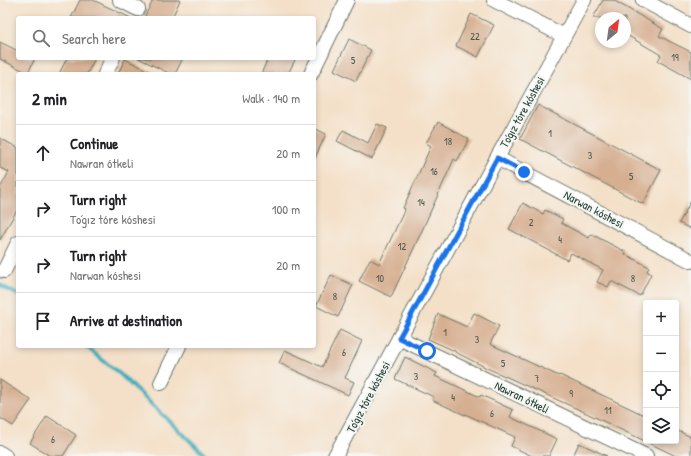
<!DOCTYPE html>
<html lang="en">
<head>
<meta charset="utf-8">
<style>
	:root { --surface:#fff; --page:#f2f2f2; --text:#202124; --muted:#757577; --line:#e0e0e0 }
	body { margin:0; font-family:"Patrick Hand",sans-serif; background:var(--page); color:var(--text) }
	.controls { position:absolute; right:12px; bottom:12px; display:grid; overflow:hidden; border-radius:4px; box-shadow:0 2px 6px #0003 }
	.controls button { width:36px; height:36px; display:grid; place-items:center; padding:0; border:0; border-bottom:1px solid var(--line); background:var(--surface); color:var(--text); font:20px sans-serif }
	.compass { position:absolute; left:595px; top:12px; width:36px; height:36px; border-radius:50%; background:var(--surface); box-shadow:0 2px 6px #0003; rotate:29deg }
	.stop { position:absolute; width:12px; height:12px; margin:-9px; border:3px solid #1a73e8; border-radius:50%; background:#fff }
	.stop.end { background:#1a73e8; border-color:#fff; box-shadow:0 1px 4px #0008 }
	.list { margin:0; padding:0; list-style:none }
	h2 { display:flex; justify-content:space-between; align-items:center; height:52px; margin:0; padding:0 16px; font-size:17px }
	h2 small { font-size:13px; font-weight:400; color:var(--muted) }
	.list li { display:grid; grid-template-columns:26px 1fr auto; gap:12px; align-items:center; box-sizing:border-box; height:56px; padding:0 16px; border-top:1px solid var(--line) }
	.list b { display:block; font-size:15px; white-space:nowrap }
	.list p { margin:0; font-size:13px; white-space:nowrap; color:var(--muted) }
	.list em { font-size:13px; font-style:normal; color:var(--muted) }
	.icon { flex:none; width:22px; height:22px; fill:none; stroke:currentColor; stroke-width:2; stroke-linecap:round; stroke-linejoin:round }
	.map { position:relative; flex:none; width:691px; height:456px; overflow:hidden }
	.search { position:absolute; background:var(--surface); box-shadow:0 2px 6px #0003; left:16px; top:16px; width:300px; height:44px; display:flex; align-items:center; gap:10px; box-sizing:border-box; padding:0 14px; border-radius:4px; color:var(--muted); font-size:15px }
	.panel { position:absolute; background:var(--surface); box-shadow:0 2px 6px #0003; left:16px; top:72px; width:300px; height:276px; border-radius:4px }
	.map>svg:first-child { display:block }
</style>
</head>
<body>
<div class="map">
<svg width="691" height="456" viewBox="0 0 691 456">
	<rect width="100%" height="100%" fill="#f6f6f2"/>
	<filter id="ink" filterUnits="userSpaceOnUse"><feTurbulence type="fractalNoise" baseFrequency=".025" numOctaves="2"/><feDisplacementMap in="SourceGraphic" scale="8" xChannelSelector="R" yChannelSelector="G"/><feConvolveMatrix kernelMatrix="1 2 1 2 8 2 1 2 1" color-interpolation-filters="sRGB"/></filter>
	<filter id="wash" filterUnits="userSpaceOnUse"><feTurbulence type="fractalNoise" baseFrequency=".012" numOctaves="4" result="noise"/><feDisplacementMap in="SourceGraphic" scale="16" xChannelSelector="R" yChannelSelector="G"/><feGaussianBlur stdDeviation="0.9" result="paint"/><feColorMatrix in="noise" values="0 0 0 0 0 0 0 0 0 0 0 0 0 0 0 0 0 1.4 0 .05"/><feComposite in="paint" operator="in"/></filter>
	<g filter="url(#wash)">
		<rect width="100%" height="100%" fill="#f4e0c8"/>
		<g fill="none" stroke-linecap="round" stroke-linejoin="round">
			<!-- stream -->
			<g stroke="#3faebc" stroke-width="4">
				<polyline points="0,285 18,295"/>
				<polyline points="85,346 120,374 206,456"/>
			</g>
		</g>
		<g id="blocks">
			<!-- building -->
			<g fill="#d6ae90">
				<polygon points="80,0 93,0 131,18 71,18"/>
				<polygon points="153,0 180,0 172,18 144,18"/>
				<polygon points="603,0 613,0 663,29 659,36 691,52 691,79 658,61 661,55 625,34 625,18 593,18"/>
				<polygon points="471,14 494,25 478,57 456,46"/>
				<polygon points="349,39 371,50 356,81 334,70"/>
				<polygon points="0,42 18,51 18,58 35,58 28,73 0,59"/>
				<polygon points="67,58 95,58 87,74 59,74"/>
				<polygon points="138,58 183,58 175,74 171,74"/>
				<polygon points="268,58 296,58 288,74 261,74"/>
				<polygon points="125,59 155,74 118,74"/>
				<polygon points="538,105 661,170 643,204 520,139"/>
				<polygon points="438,122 469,139 457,161 454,159 420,235 391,297 359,281 370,259 379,264 405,209 403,208 431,146 426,143"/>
				<polygon points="377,124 387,128 372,159 337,141 343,130 368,143"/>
				<polygon points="314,128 326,134 314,160"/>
				<polygon points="0,138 18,148 18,208 0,240 0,188 9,172 0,168"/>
				<polygon points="691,201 691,229 679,223"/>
				<polygon points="523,203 543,214 545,210 563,219 561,223 589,238 591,234 626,252 625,254 649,267 647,271 651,274 640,296 611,281 608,287 597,282 603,270 571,253 567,260 509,229"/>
				<polygon points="331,275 353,285 338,317 316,306"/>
				<polygon points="474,313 499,326 490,344 559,376 560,375 646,416 646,441 676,441 676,430 691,437 691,456 676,456 582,411 487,368 455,352 455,351 428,339 438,314 467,327"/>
				<polygon points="340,330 362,341 345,378 354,382 348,395 279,363 285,350 322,367"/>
				<polygon points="405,357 437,373 435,376 480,397 481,395 513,410 510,417 557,439 549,456 532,456 511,446 515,437 465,414 465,415 432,400 434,397 395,379"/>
				<polygon points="0,380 31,400 13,426 0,418"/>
				<polygon points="47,416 76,435 63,456 50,456 30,443"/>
				<polygon points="579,443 607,456 573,456"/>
			</g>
		</g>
	</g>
	<g filter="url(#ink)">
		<use href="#blocks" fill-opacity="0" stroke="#6a7668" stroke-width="1"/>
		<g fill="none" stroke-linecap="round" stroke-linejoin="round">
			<!-- minor casing -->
			<g stroke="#6a7668" stroke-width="16">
				<g id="minor">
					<polyline points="120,0 138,9"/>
					<polyline points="494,0 564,36"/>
					<polyline points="643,0 691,26"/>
					<polyline points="105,74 113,58"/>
					<polyline points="311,74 347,0"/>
					<polyline points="497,158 691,261"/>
					<polyline points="4,271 18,243"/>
					<polyline points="399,338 646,456"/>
					<polyline points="161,383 179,346"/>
					<polyline points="0,453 5,456"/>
					<polyline points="335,456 497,158 584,0"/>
				</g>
			</g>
			<!-- minor -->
			<use href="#minor" stroke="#fff" stroke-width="14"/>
		</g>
	</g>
	<g fill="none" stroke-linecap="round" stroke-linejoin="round" filter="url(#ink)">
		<!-- route -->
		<polyline stroke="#1a73e8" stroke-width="5" points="427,351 399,338 497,158 524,172"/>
	</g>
	<g text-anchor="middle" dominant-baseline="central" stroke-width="4" stroke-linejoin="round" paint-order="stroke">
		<!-- number labels -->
		<g font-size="10" fill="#4d594b">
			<text x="475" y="36">22</text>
			<text x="675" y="57">19</text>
			<text x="353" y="60">5</text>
			<text x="550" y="133">1</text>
			<text x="448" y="141">18</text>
			<text x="590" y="155">3</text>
			<text x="434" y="171">16</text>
			<text x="631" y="176">5</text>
			<text x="421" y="202">14</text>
			<text x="531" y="222">2</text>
			<text x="560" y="239">4</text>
			<text x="402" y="246">12</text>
			<text x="380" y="278">10</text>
			<text x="633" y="278">8</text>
			<text x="335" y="296">8</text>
			<text x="445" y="332">1</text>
			<text x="477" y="339">3</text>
			<text x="344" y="352">6</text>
			<text x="503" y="363">5</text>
			<text x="416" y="376">3</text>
			<text x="537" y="378">7</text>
			<text x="571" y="393">9</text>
			<text x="453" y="397">4</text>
			<text x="608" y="410">11</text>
			<text x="492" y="413">6</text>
			<text x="53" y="439">6</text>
		</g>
		<!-- street labels -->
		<g font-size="12" fill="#1f3d34" stroke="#f6f6f2">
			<text transform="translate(522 112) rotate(-61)">Toǵız tóre kóshesi</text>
			<text transform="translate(594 209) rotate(28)">Narwan kóshesi</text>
			<text transform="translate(368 397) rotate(-62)">Toǵız tóre kóshesi</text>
			<text transform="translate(522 397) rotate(26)">Nawran ótkeli</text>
		</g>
	</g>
</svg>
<div class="controls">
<button>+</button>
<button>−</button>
<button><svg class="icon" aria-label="locate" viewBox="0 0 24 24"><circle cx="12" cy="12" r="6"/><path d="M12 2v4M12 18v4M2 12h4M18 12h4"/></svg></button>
<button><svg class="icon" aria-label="layers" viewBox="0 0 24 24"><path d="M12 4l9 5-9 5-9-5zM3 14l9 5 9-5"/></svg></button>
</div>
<svg class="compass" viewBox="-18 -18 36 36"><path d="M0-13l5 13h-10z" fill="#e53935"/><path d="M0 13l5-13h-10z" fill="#757577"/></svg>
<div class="stop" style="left:427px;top:351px"></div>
<div class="stop end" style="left:524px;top:172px"></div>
<div class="search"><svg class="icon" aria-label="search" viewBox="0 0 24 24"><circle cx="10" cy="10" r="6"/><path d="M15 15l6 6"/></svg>Search here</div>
<section class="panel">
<h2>2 min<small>Walk · 140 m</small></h2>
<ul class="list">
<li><svg class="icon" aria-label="ahead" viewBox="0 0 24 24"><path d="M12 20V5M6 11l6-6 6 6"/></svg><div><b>Continue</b><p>Nawran ótkeli</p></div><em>20 m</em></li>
<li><svg class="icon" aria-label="right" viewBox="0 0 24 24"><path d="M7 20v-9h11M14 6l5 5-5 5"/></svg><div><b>Turn right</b><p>Toǵız tóre kóshesi</p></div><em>100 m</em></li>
<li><svg class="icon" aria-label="right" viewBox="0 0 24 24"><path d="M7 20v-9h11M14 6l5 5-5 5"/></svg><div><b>Turn right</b><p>Narwan kóshesi</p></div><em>20 m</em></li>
<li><svg class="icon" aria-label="arrive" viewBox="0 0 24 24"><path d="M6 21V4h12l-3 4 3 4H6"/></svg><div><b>Arrive at destination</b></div></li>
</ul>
</section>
</div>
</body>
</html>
